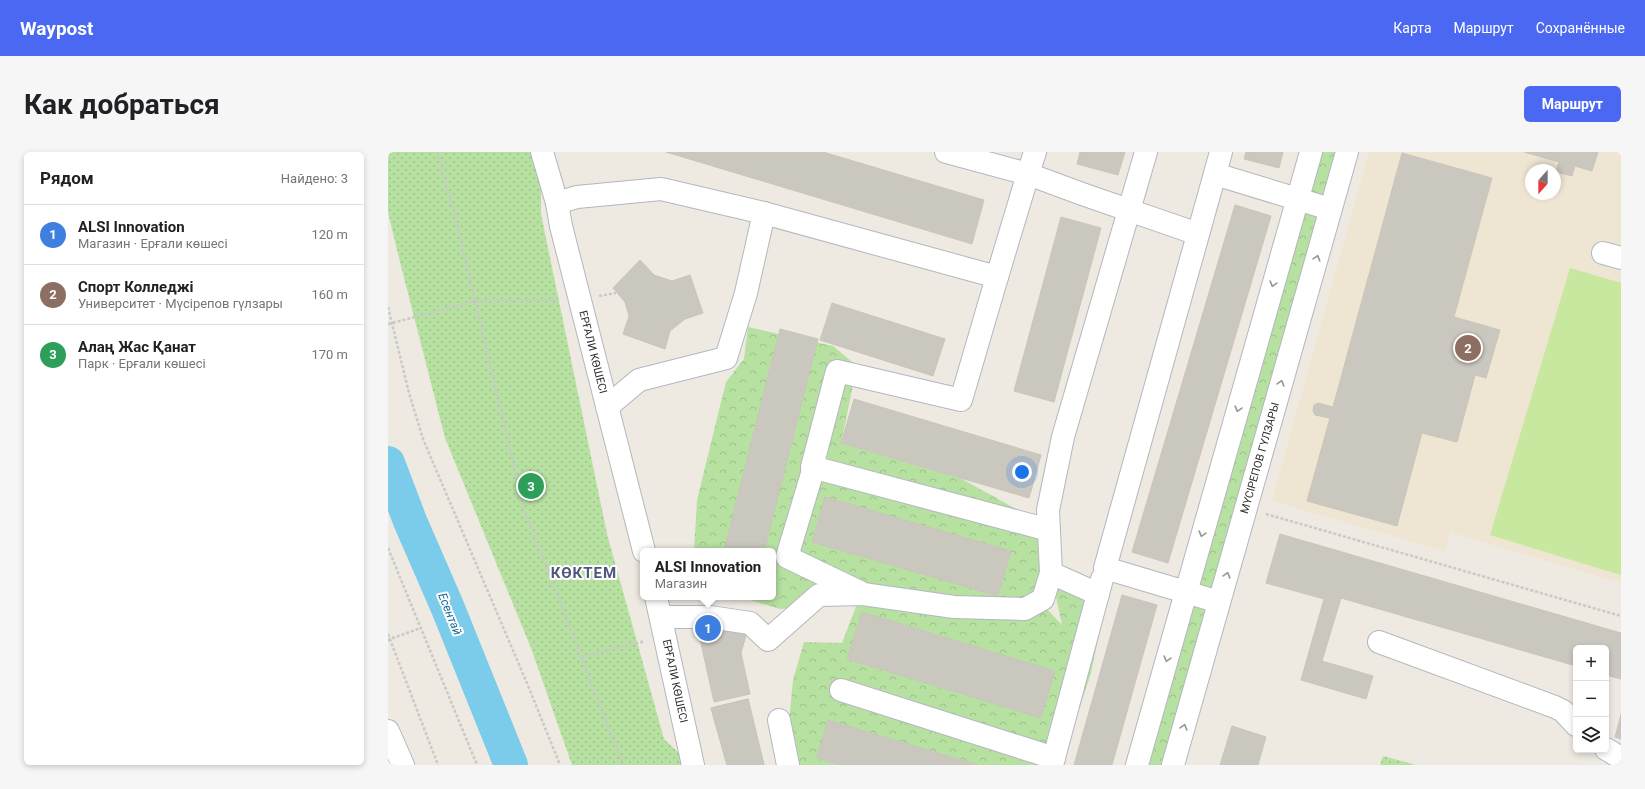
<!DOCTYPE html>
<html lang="ru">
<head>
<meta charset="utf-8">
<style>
	:root { --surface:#fff; --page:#f6f6f6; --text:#202124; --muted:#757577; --line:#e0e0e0; --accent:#4b68f2 }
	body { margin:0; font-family:Roboto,sans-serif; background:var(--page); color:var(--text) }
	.controls { position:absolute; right:12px; bottom:12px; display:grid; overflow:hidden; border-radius:6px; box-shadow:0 2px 6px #0003 }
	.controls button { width:36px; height:36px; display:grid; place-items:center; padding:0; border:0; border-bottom:1px solid var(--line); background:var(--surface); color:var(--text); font:20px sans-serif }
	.compass { position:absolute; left:1137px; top:12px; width:36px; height:36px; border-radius:50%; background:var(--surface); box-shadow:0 2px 6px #0003; rotate:201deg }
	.you { position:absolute; left:634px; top:320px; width:14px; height:14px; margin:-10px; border:3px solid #fff; border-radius:50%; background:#1a73e8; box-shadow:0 0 0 6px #1a73e833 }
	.badge { display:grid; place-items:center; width:26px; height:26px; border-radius:50%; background:var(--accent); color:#fff; font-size:13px; font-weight:700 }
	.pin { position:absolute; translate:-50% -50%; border:2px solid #fff; box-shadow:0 1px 4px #0006 }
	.popup { position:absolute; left:252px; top:396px; width:136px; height:52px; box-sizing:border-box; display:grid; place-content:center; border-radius:6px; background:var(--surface); filter:drop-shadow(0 1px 3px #0005); font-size:13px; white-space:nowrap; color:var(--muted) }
	.popup b { font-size:15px; color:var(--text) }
	.popup::after { content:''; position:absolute; left:50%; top:100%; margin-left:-8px; border:8px solid transparent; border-top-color:var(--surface) }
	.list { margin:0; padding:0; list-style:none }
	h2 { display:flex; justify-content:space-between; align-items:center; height:52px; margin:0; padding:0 16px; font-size:17px }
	h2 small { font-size:13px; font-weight:400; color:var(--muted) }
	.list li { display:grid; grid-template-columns:26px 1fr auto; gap:12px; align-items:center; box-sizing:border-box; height:60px; padding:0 16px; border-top:1px solid var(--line) }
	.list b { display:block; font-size:15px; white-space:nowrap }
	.list p { margin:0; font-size:13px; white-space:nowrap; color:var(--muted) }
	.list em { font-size:13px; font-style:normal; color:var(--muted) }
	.icon { flex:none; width:22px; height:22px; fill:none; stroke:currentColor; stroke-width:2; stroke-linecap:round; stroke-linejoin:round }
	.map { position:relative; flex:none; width:1233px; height:613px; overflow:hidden; border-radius:6px }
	header { display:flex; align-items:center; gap:24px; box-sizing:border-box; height:56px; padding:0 20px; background:var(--accent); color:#fff }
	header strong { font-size:19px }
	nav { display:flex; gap:22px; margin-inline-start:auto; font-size:14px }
	.intro { display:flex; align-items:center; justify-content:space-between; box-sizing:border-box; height:96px; padding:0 24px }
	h1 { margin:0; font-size:28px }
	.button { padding:10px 18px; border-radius:6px; background:var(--accent); color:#fff; font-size:14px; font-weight:700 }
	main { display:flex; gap:24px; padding:0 24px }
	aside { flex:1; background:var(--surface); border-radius:6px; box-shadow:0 2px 6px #0003 }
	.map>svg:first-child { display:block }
</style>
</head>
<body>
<header>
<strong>Waypost</strong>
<nav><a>Карта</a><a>Маршрут</a><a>Сохранённые</a></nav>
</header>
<div class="intro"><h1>Как добраться</h1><a class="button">Маршрут</a></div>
<main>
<aside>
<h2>Рядом<small>Найдено: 3</small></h2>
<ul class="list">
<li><span class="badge" style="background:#3f7fe0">1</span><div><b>ALSI Innovation</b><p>Магазин · Ерғали көшесі</p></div><em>120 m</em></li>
<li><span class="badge" style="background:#8d6e63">2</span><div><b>Спорт Колледжі</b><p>Университет · Мүсірепов гүлзары</p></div><em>160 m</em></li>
<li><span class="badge" style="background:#2e9e5b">3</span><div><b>Алаң Жас Қанат</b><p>Парк · Ерғали көшесі</p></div><em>170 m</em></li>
</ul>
</aside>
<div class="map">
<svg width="1233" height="613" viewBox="0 0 1233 613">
	<defs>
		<pattern id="forest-crowns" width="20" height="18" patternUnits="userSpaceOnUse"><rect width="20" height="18" fill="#b6e1a1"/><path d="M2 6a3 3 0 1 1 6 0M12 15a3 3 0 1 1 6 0" fill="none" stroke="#9dc18b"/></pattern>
		<pattern id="park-dots" width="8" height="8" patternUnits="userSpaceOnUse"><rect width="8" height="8" fill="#b6e1a1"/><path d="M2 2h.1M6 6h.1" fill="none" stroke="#9dc18b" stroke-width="1.8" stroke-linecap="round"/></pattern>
	</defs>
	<rect width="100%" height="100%" fill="#eee9e1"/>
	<!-- education -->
	<path fill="#eee5d2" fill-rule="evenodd" d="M 981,0 L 1233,0 L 1233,431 L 1062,380 L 1056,399 L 884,349 ZM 1143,18 L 1167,18 L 1167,42 L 1143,42 Z"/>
	<!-- forest -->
	<g fill="url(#forest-crowns)">
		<polygon points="923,0 959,0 786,613 749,613"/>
		<polygon points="360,175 445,194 469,214 453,291 572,326 668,379 658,456 674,473 663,421 717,454 703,521 673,613 404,613 399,590 405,528 416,490 454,491 469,452 424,454 392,457 352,445 385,445 385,399 306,399 309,348 338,230 356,207"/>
	</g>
	<!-- park -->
	<g fill="url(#park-dots)">
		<polygon points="0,0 153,0 153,62 219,382 276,587 297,607 298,613 184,613 143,496 57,286 10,102 0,60"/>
		<polygon points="995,604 1028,613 992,613"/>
	</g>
	<!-- pitch -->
	<polygon fill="#c7e89e" points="1182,116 1233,131 1233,423 1102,383"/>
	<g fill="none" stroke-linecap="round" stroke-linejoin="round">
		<!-- river -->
		<polyline stroke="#7bcbea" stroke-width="34" points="0,311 22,369 59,454 123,613"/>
	</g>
	<!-- building -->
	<g fill="#cac7bf" stroke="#cac5ba">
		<polygon points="278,0 435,0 596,48 584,92"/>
		<polygon points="692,0 737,0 730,23 689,12"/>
		<polygon points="858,0 895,0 891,16 856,7"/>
		<polygon points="1136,0 1210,0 1204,19 1187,14 1184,24 1168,20 1171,10"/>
		<polygon points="1014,1 1104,26 1066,165 1112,178 1098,226 1087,223 1069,290 1034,281 1009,374 919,349 942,266 927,263 925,259 926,253 930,251 945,255"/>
		<polygon points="847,53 883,64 780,411 744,400"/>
		<polygon points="673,65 713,76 666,250 626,239"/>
		<polygon points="252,108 266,123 284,129 302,123 315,161 297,167 282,179 277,197 235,182 241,164 237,150 225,136"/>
		<polygon points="444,151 557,187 545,224 432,188"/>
		<polygon points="392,177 430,187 376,399 336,399"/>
		<polygon points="466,247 653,303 641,346 453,291"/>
		<polygon points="437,345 623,399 610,444 424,390"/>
		<polygon points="892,382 1233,481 1233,527 1218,523 1218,496 1188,496 1188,514 953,446 934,509 985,524 978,547 913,528 936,447 878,431"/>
		<polygon points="734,443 769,453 724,613 686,613"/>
		<polygon points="474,460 667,519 653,566 459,507"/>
		<polygon points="322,470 359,480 353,501 362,542 326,550 310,478 320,476"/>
		<polygon points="360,547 376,613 339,613 323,556"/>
		<polygon points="360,547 376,613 339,613 323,556"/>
		<polygon points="1233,562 1233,587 1227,585"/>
		<polygon points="440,568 590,613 452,613 429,606"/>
		<polygon points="844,574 878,585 870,613 832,613"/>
	</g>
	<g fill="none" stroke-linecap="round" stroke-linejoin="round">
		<!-- minor casing -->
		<g stroke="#b4b7c0" stroke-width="24">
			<g id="minor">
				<polyline points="154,0 169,51 173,74 256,399"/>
				<polyline points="558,0 640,22 647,0"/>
				<polyline points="827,22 942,57"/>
				<polyline points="169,51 189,45 273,37 376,61 609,125 640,22 697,43 810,82"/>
				<polyline points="1215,101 1233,106"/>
				<polyline points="609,125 573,248 449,219 424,315 661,378"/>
				<polyline points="219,255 251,228 338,206 358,141 376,61"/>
				<polyline points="426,315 399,405 472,440"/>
				<polyline points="710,442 663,421 660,358 675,285 758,0"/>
				<polyline points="268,445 305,613"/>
				<polyline points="831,450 717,416 833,0"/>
				<polyline points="273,465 322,465 362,471 380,488 431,443 475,442 566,455 637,457 655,447 663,421"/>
				<polyline points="991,490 1167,555 1175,559 1188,573"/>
				<polyline points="453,538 666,606"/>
				<polyline points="391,568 400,613"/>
				<polyline points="0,579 15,613"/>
				<polyline points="1218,597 1233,606"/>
				<polyline points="664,613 714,427"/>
				<polyline points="749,613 923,0"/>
				<polyline points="785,613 959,0"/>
			</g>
		</g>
		<!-- path -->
		<g stroke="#c9c9c9" stroke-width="2.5" stroke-dasharray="3 2" stroke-linecap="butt">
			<polyline points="49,0 67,64 136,357 235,613"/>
			<polyline points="211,144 228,141"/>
			<polyline points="0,155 21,241 35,287 141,536 172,613"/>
			<polyline points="0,172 88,149 171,148"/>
			<polyline points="878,362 1233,464"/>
			<polyline points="0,396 89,613"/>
			<polyline points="0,482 50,613"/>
			<polyline points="0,489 2,487 33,476"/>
			<polyline points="194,505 257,489"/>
		</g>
		<!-- minor -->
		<use href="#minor" stroke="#fff" stroke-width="22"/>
	</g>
	<!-- one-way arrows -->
	<defs><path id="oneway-chevron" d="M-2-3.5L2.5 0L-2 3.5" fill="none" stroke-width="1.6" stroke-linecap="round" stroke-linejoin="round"/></defs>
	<g stroke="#969696">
		<use href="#oneway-chevron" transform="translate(929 106) rotate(-74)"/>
		<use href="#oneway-chevron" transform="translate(885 132) rotate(106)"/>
		<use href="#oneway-chevron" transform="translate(893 231) rotate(-74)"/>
		<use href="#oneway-chevron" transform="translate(850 257) rotate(106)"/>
		<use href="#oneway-chevron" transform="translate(814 382) rotate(106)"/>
		<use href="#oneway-chevron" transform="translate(839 423) rotate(-74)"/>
		<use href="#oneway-chevron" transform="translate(779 507) rotate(106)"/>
		<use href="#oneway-chevron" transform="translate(796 575) rotate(-74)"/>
	</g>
	<g text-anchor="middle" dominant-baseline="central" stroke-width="4" stroke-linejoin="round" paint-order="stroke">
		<!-- street labels -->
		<g font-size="11" fill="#2e2e2e" stroke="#fff">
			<text transform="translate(205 200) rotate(76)">ЕРҒАЛИ КӨШЕСІ</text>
			<text transform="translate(872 306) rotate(-74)">МҮСІРЕПОВ ГҮЛЗАРЫ</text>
			<text transform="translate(287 529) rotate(78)">ЕРҒАЛИ КӨШЕСІ</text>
		</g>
		<!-- water labels -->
		<g font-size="12" font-style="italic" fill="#156b9b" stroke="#fff">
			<text transform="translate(62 462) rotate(68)">Есентай</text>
		</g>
		<!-- district labels -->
		<g font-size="15" font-weight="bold" letter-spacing="1" fill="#4f577d" stroke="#fff">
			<text x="196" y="421">КӨКТЕМ</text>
		</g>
	</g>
</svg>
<div class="controls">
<button>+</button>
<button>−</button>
<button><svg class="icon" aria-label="layers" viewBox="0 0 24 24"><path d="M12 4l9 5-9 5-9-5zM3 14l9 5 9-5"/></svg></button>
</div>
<svg class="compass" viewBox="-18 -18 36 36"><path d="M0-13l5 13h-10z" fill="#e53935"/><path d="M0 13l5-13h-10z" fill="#757577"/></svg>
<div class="you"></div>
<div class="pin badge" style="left:320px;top:476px;background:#3f7fe0">1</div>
<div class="popup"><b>ALSI Innovation</b>Магазин</div>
<div class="pin badge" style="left:1080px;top:196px;background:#8d6e63">2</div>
<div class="pin badge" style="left:143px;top:334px;background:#2e9e5b">3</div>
</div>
</main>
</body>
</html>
